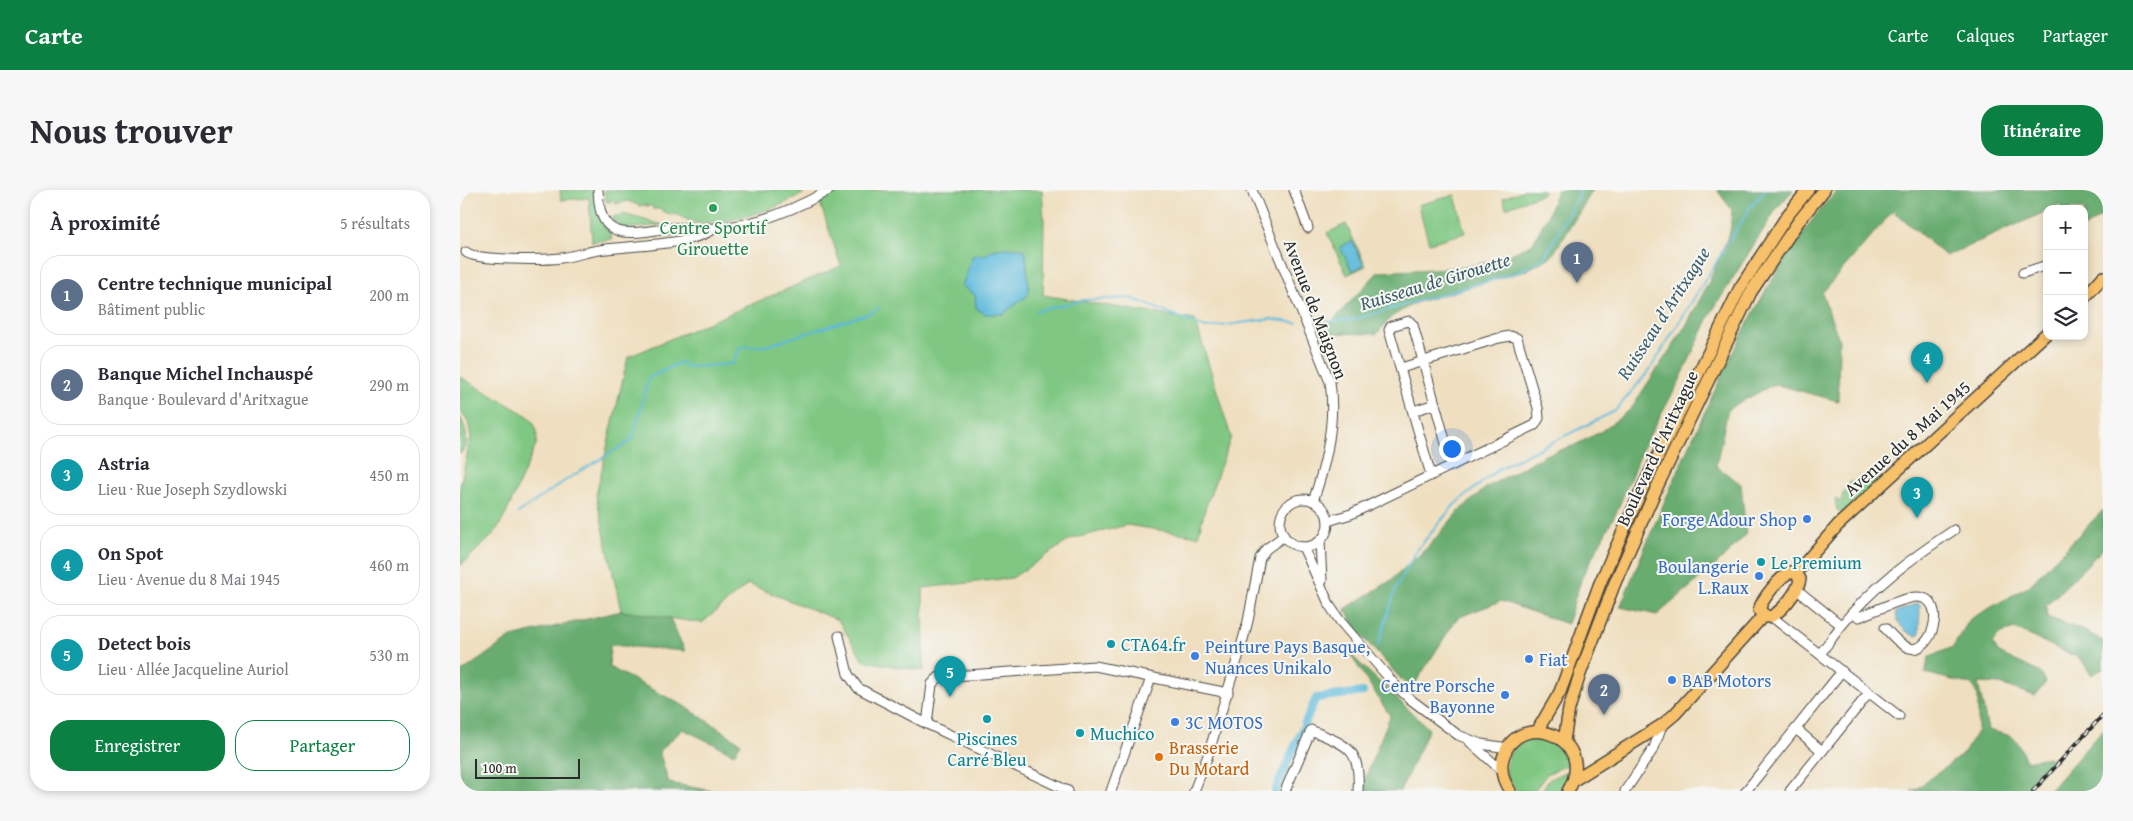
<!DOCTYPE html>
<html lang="fr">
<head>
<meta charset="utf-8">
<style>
	:root { --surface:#fff; --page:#f7f7f7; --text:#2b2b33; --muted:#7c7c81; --line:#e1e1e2; --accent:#0b8043 }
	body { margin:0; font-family:"Gentium Book Plus",serif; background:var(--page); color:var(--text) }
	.controls { position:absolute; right:15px; top:15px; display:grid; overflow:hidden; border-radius:10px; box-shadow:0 2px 8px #0003 }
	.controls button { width:45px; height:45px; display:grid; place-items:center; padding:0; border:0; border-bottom:1px solid var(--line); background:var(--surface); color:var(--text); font:25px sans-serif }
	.scale { position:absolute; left:15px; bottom:12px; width:105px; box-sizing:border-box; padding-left:5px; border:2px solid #2b2b2b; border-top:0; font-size:14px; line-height:18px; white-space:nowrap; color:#2b2b2b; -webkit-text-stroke:4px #f6f6f2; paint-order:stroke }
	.you { position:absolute; left:991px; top:258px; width:18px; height:18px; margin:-12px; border:4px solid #fff; border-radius:50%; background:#1a73e8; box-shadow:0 0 0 8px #1a73e833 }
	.badge { display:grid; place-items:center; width:32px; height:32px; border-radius:50%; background:var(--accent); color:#fff; font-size:16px; font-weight:700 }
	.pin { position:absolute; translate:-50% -41px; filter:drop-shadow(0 1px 2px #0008) }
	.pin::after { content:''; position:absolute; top:26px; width:18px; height:15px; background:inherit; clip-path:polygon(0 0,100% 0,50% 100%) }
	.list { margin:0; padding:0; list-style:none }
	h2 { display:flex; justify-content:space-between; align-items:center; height:65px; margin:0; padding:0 20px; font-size:21px }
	h2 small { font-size:16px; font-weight:400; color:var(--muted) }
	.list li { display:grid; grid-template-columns:32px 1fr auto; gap:15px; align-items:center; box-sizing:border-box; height:80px; margin:0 10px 10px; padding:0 10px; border:1px solid var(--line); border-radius:20px }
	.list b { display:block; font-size:19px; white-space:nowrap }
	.list p { margin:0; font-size:16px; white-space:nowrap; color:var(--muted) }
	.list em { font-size:16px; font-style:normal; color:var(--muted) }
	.actions { display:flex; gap:10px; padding:15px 20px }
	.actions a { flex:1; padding:11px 0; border:1px solid var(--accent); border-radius:20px; text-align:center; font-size:18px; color:var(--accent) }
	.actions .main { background:var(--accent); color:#fff }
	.icon { flex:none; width:28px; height:28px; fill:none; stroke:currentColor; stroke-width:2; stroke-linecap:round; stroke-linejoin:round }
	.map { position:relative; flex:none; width:1643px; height:601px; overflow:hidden; border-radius:20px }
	header { display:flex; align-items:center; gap:30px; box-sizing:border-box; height:70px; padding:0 25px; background:var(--accent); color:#fff }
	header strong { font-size:24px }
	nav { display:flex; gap:28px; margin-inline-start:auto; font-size:18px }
	.intro { display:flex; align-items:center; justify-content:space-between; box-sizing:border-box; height:120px; padding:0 30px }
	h1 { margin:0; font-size:35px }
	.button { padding:12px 22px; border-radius:20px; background:var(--accent); color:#fff; font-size:18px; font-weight:700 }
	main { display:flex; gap:30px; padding:0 30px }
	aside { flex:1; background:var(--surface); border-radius:20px; box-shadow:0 2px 8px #0003 }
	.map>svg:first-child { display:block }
</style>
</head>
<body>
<header>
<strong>Carte</strong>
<nav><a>Carte</a><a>Calques</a><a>Partager</a></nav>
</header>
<div class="intro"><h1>Nous trouver</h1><a class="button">Itinéraire</a></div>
<main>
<aside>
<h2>À proximité<small>5 résultats</small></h2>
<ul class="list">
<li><span class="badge" style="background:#5c6f8a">1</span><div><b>Centre technique municipal</b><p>Bâtiment public</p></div><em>200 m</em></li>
<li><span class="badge" style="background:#5c6f8a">2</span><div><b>Banque Michel Inchauspé</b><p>Banque · Boulevard d'Aritxague</p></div><em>290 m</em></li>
<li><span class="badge" style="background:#0f9aa8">3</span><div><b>Astria</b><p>Lieu · Rue Joseph Szydlowski</p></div><em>450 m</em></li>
<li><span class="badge" style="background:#0f9aa8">4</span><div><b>On Spot</b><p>Lieu · Avenue du 8 Mai 1945</p></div><em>460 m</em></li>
<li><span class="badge" style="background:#0f9aa8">5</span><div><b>Detect bois</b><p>Lieu · Allée Jacqueline Auriol</p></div><em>530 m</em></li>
</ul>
<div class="actions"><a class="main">Enregistrer</a><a>Partager</a></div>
</aside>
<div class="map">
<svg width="1643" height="601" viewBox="0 0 1643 601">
	<rect width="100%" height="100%" fill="#f6f6f2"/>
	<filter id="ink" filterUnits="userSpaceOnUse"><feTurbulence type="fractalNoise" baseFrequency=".02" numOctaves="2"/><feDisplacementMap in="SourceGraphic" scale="10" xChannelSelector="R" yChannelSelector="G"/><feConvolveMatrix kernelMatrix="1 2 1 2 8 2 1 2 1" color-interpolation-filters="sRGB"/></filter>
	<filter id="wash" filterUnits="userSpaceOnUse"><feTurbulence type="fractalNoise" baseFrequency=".0096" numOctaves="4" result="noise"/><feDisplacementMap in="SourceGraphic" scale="20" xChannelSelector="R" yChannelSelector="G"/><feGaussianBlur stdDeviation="1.12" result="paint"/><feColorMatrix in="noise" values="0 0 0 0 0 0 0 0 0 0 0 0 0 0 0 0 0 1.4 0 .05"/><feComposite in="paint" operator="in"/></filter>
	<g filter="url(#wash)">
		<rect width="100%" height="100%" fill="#efdfc0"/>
		<!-- green -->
		<g fill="#7fc782" stroke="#557956">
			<polygon points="100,0 135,0 152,49 132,52 129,8 101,10"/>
			<path d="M 144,0 L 348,0 C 328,16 263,37 237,33 C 230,32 222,27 215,24 L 211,25 L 200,19 L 192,19 L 193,16 L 190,15 L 189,17 L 184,15 L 180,16 L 168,11 L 155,14 L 154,9 L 151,9 L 151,12 L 146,12 Z"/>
			<polygon points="380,0 582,0 584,29 583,105 735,130 771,247 745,319 738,346 667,335 611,349 552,388 463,398 464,481 404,471 378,430 288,394 242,433 161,421 136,305 168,167 381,76 360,13"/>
			<polygon points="1064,0 1083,0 1084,3 1046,18 1043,8"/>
			<polygon points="995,5 1005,43 969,53 958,15"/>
			<polygon points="163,24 203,35 165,39 153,35 153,27"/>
			<polygon points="886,34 906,76 887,85 867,43"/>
			<path d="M 0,187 L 68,226 C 77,235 78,243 76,255 L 46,324 L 39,336 L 32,346 L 0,376 L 0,296 L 11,247 L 8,232 L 0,221 Z"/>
			<path d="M 0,227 C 6,237 7,246 6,258 L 0,264 Z"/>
			<path d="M 1416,284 L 1420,286 C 1416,297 1392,315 1382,323 L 1377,320 L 1375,309 L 1381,312 L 1383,303 L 1390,297 L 1389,292 L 1393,292 Z"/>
			<path d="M 1071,546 L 1091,548 L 1107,565 L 1109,574 L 1087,584 L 1074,601 L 1058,601 C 1035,582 1048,556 1071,546 Z"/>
			<polygon points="1109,580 1108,588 1099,601 1081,601 1090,589"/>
		</g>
		<!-- forest -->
		<g fill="#67ac70" stroke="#496c4e">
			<polygon points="1097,0 1133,0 1092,66 1065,81 955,113 931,127 917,144 861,143 918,82 1006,77 1043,68 1072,54 1088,25"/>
			<polygon points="1257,0 1333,0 1317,18 1251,123 1218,194 1183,257 1157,321 1122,387 1107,434 1041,411 997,428 951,500 899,443 885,419 930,391 968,357 998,322 1027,297 1085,265 1113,256 1140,242 1170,220 1227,134 1250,90 1270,42 1272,20"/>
			<path d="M 1377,0 L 1643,0 L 1643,25 L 1624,38 L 1624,19 L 1602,19 L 1600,15 L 1587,19 L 1587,21 L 1486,66 L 1433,21 L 1362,103 L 1379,150 L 1378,211 L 1314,194 L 1268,219 L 1256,276 L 1281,294 L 1286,345 L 1257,374 L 1197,425 L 1160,417 C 1188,349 1217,281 1248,215 C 1283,139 1321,63 1377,0 Z"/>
			<path d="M 1643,320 L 1643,359 L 1586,416 L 1587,427 L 1627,442 L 1643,451 L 1643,479 L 1631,485 L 1621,469 L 1555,439 L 1542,443 L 1532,453 L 1539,463 L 1581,483 L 1586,492 L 1575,506 L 1540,494 L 1518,493 L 1528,540 C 1556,547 1555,544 1566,571 L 1588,567 L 1593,571 L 1565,601 L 1451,601 L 1457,599 L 1504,563 L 1518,540 L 1518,506 L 1512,495 L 1465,483 L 1469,467 L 1493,457 L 1510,429 L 1569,396 Z"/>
			<polygon points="161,421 210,428 225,461 150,455 149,477 226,517 281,553 274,564 223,539 199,561 209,593 253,601 0,601 0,483 51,447"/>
			<polygon points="890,464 969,539 940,601 901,601 901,598 930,526"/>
			<polygon points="1643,539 1643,601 1589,601"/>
		</g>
		<!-- water -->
		<g fill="#5dbadb" stroke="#447283">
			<polygon points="892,51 904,75 892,81 880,57"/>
			<path d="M 558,58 L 564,59 L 566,64 L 569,102 L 567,106 L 543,124 L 525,124 L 516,118 L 515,105 L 502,96 L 512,67 L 516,64 L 525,65 C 532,57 548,58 558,58 Z"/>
			<path d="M 1458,413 L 1460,416 L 1459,445 L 1456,446 C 1445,443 1436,433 1436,422 Z"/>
		</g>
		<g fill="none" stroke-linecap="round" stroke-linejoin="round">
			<!-- stream -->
			<g stroke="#5dbadb" stroke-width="2">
				<polyline points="576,121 624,110 671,108 746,138 810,129 837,133"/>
				<polyline points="855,132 892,130 1056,83 1085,67 1121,0"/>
				<polyline points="58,323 109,288 172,250 189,188 221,172 227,177 273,174 280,157 306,156 410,123 419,118"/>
				<polyline points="918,456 935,400 957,360 994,315 1040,278 1155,221 1189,181 1291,16 1305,0"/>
			</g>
			<!-- canal -->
			<polyline stroke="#5dbadb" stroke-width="8" points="815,601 856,508 903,502"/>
		</g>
	</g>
	<g filter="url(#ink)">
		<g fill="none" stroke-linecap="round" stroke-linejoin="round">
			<!-- minor casing -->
			<g stroke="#484641" stroke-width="11">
				<g id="minor">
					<path d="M 138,0 C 139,12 139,27 149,36 C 164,49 193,39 212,38 C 227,37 243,39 258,38 C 298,35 334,20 369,0"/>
					<path d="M 792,0 L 870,192 C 876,232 866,274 853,311"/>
					<polyline points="834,0 848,38"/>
					<path d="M 6,62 C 15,71 86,70 101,68 C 114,66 126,62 139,60 C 170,55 231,56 255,38"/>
					<polyline points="1563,83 1587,75"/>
					<polyline points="953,221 975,214"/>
					<polyline points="971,285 929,140 931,136 949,131 953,135 992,275"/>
					<circle cx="844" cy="333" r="24"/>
					<polyline points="868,331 891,324 1075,235 1079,228 1078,218 1057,148 1050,146 1039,148 941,178"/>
					<polyline points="860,351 862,391"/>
					<polyline points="843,357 870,416 880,431 935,495 950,509 998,545 1021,554 1048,558"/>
					<polyline points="1337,398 1341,403 1381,435"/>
					<path d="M 1393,423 L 1399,427 C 1412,422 1446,406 1458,407 C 1490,409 1470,472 1445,456 C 1437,452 1431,444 1425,438"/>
					<polyline points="1312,427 1439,526"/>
					<polyline points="379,446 388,484 398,498 467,534 608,601"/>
					<path d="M 1360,464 C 1367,455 1374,445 1381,436 C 1412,397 1453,367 1494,340"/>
					<polyline points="467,534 472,494 479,487 635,476 768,503"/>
					<polyline points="1336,539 1362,561"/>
					<polyline points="1010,552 1042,581"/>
					<polyline points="651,601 691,488"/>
					<polyline points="734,601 747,568 779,464 788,431 800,368 806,359 824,346"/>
					<path d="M 825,601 L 851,540 C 887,556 901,557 898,601"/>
					<polyline points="1165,601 1194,558 1202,535"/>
					<polyline points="1286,601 1382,481"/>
					<polyline points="1330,601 1409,503"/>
				</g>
			</g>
			<!-- major casing -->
			<g stroke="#484641" stroke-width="14">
				<g id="major">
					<polyline points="1624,108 1643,87"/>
					<path d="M 1331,382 L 1336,383 L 1340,389 C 1339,400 1319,427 1307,427 L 1299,420 C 1302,409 1321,385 1331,382 Z"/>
					<polyline points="1336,383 1378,335 1587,143"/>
					<polyline points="1079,541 1080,536 1100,502 1140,393 1184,295 1280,98 1327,26 1348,0"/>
					<polyline points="1104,551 1109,519 1120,484 1154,395 1197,297 1291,102 1338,32 1364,0"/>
					<polyline points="1114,590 1202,535 1215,524 1304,425"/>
					<path d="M 1050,601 C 1043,591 1040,580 1043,568 C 1058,516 1140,548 1108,601"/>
				</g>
			</g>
			<!-- minor -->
			<use href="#minor" stroke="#fff" stroke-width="9"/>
			<!-- major -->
			<use href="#major" stroke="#f7c06b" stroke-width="11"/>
			<!-- rail casing -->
			<g stroke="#2b2b2b" stroke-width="4">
				<polyline id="rail" points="1573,601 1643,525"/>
			</g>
			<!-- rail -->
			<use href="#rail" stroke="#f6f6f2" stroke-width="2" stroke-dasharray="5.5" stroke-linecap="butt"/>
		</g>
	</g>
	<!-- markers -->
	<circle fill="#2e9e5b" stroke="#f6f6f2" stroke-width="2" cx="253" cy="18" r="5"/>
	<g fill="#3f7fe0" stroke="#f6f6f2" stroke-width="2">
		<circle cx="1347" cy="329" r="5"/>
		<circle cx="1299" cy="386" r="5"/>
		<circle cx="735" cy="466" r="5"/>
		<circle cx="1069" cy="469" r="5"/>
		<circle cx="1212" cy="490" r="5"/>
		<circle cx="1045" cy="505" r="5"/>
		<circle cx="715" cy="532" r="5"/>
	</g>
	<g fill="#0f9aa8" stroke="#f6f6f2" stroke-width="2">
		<circle cx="1301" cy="372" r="5"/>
		<circle cx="651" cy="454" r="5"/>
		<circle cx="527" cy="529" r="5"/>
		<circle cx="620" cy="543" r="5"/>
	</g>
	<circle fill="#e8710a" stroke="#f6f6f2" stroke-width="2" cx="699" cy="567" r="5"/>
	<g text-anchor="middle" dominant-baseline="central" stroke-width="4" stroke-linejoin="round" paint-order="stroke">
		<!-- leisure labels -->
		<g font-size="18" fill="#27864d" stroke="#f6f6f2">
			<text x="253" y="37">Centre Sportif<tspan x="253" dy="21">Girouette</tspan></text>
		</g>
		<!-- street labels -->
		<g font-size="18" fill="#2b2b2b" stroke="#f6f6f2">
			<text transform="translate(856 119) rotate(69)">Avenue de Maignon</text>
			<text transform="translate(1447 248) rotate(-42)">Avenue du 8 Mai 1945</text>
			<text transform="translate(1197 258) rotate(-65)">Boulevard d'Aritxague</text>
		</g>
		<!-- shop labels -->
		<g font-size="18" fill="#366cbe" stroke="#f6f6f2" text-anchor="start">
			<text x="1337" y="329" text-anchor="end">Forge Adour Shop</text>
			<text x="1289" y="376" text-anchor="end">Boulangerie<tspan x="1289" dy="21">L.Raux</tspan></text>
			<text x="745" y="456">Peinture Pays Basque,<tspan x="745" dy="21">Nuances Unikalo</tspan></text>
			<text x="1079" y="469">Fiat</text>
			<text x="1222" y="490">BAB Motors</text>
			<text x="1035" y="495" text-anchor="end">Centre Porsche<tspan x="1035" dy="21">Bayonne</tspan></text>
			<text x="725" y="532">3C MOTOS</text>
		</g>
		<!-- culture labels -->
		<g font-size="18" fill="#0d838f" stroke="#f6f6f2" text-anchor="start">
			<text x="1311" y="372">Le Premium</text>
			<text x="661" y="454">CTA64.fr</text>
			<text x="630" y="543">Muchico</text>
			<text x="527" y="548" text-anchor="middle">Piscines<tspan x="527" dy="21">Carré Bleu</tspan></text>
		</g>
		<!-- food labels -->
		<g font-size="18" fill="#c56008" stroke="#f6f6f2" text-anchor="start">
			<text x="709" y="557">Brasserie<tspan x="709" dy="21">Du Motard</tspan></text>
		</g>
		<!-- water labels -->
		<g font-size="19" font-style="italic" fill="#3c5d69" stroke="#f6f6f2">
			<text transform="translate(975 91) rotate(-17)">Ruisseau de Girouette</text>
			<text transform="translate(1203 123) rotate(-57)">Ruisseau d'Aritxague</text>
		</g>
	</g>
</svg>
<div class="controls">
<button>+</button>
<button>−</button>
<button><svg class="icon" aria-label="layers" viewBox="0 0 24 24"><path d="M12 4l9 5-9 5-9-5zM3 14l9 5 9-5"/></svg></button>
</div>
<div class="scale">100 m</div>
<div class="you"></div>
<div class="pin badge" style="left:1117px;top:93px;background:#5c6f8a">1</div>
<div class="pin badge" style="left:1144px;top:525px;background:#5c6f8a">2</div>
<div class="pin badge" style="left:1457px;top:328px;background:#0f9aa8">3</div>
<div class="pin badge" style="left:1467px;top:193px;background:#0f9aa8">4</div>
<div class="pin badge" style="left:490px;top:507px;background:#0f9aa8">5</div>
</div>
</main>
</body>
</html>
